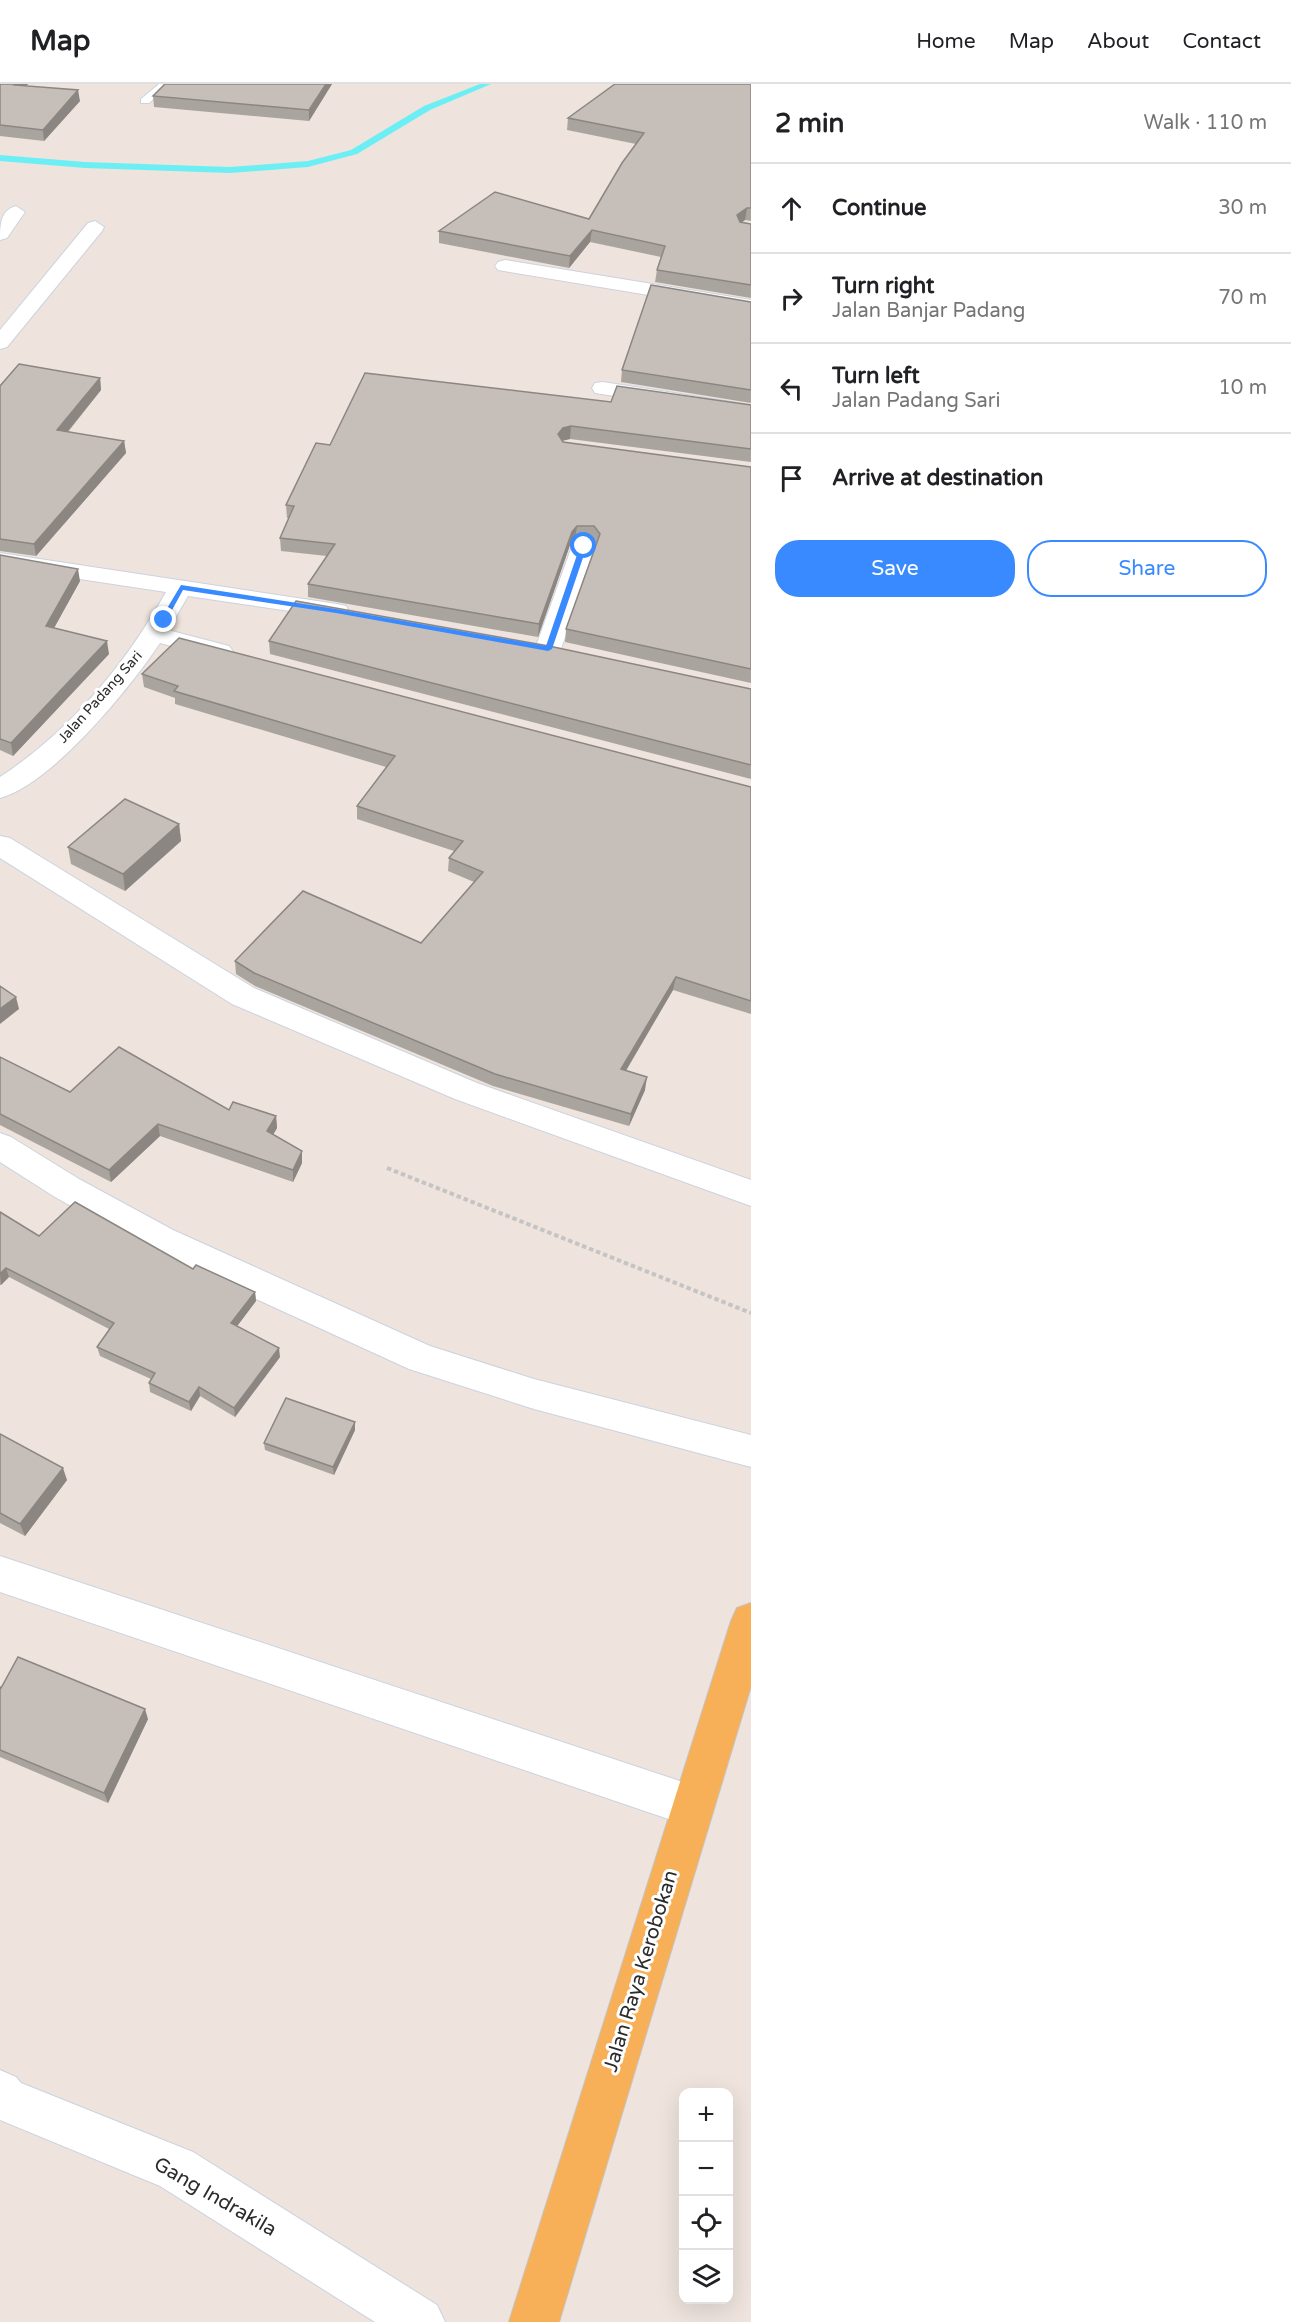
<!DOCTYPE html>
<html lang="en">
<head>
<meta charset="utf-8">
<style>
	:root { --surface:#fff; --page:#f6f6f6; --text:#202124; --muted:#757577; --line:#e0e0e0; --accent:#3a8aff }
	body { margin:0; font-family:"Varela Round",sans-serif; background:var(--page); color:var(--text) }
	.controls { position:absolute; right:18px; bottom:18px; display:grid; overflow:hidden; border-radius:12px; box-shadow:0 6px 24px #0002 }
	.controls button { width:54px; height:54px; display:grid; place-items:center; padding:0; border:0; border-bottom:2px solid var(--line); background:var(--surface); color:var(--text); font:30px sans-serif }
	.stop { position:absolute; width:18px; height:18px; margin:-14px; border:4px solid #3a8aff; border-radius:50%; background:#fff }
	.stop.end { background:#3a8aff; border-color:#fff; box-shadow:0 2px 6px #0008 }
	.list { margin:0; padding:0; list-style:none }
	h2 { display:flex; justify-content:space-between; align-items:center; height:78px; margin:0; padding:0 24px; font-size:26px }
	h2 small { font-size:20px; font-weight:400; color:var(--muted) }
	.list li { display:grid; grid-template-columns:39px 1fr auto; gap:18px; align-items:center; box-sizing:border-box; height:90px; padding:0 24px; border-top:2px solid var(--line) }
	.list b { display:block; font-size:22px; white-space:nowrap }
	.list p { margin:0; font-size:20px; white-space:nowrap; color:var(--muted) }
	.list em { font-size:20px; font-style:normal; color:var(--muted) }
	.actions { display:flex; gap:12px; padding:18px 24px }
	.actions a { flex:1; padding:14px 0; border:2px solid var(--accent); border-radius:24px; text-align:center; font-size:21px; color:var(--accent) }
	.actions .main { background:var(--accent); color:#fff }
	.icon { flex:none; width:33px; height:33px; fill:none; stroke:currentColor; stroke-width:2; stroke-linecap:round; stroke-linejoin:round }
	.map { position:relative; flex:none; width:751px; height:2238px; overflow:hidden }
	header { display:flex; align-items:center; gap:36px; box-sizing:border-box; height:84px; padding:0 30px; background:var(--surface); border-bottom:2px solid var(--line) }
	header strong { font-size:28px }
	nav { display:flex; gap:33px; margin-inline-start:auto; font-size:21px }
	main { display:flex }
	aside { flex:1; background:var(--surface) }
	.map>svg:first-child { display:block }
</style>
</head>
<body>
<header>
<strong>Map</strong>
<nav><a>Home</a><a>Map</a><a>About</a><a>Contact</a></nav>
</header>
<main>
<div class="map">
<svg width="751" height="2238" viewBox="0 0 751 2238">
	<rect width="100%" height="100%" fill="#eee3dd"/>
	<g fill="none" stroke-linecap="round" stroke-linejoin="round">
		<!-- stream -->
		<polygon fill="#6beff5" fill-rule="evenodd" points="480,0 491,0 430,26 357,70 308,83 230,89 85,84 0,77 0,71 85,78 230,83 308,77 351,66 424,22"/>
		<!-- lane casing -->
		<g stroke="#cbd3de" stroke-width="2">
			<polygon id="lane" points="159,0 171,0 149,19 141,19 141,15"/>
		</g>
		<!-- street casing -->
		<g stroke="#cbd3de" stroke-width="2">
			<g id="street">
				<path d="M 16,122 L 25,128 L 7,154 L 0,156 C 0,142 0,126 16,122 Z"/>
				<polygon points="95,137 104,143 102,147 7,263 0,265 0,246 88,139"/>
				<polygon points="505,176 751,216 751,228 498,186 495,182 498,178"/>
				<polygon points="603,298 751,321 751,333 595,309 592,304 595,299"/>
				<polygon points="584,455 592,457 596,462 561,565 557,570 548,573 539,570 535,565 572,462 576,457"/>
				<path d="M 0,469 L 337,520 L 346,522 L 349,527 L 346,532 L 337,534 L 188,512 L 168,546 L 229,562 L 233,567 L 229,572 L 220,575 L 160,559 C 130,604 52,700 0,714 L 0,693 C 69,648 126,580 166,508 L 0,483 Z"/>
				<polygon points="0,752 10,754 254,904 477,999 751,1096 751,1122 455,1015 232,920 0,774"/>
				<polygon points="0,1049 11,1053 79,1095 173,1146 430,1262 534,1295 751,1351 751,1383 534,1325 409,1285 149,1166 55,1113 0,1078"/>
				<polygon points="0,1472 692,1701 707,1707 713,1722 707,1737 692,1743 0,1508"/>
				<polygon points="0,1986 16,1993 21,1999 193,2068 437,2221 445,2238 375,2238 160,2102 0,2036"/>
			</g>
		</g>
		<!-- primary casing -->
		<g stroke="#c4c4c4" stroke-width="2">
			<polygon id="primary" points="751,1519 751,1602 559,2238 509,2238 731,1537 737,1524"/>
		</g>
		<!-- path -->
		<polyline stroke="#c4c4c4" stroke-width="4" stroke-dasharray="4.5 3" stroke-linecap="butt" points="387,1084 751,1229"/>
		<!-- lane -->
		<use href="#lane" fill="#fff" fill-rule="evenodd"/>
		<!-- street -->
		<use href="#street" fill="#fff" fill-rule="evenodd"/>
		<!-- primary -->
		<use href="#primary" fill="#f8b058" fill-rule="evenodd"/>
	</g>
	<!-- wall -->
	<g fill="#aaa49f">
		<polygon points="0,0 28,0 26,2 80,17 44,57 0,52"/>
		<polygon points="165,0 332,0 309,37 154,23 153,12"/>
		<polygon points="751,0 751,137 745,136 742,138 751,140 751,214 655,198 657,186 661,173 590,158 569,184 439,159 439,147 589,135 636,60 567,46 568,34"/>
		<polygon points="751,217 751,319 621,298 622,286"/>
		<polygon points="100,294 101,306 68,348 124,357 126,369 36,472 0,467 0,302"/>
		<polygon points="611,318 751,321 751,378 570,355 562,357 563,358 751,383 751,599 565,558 566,545 596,460 593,455 575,455 570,461 538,553 308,513 308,500 327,472 281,467 280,454 289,434 287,434 286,421 330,361"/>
		<polygon points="0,471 80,497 54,544 109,570 13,672 0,666"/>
		<polygon points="269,557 751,605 751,695 270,570"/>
		<polygon points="142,590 751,703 751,930 673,906 626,987 645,1006 629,1042 493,1002 255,902 236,890 235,877 421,859 474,798 448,787 449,774 454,767 357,735 357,722 386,683 175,620 175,614 144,603"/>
		<polygon points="179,740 181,757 125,807 71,780 68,763"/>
		<polygon points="0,973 70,1008 229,1026 276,1032 277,1044 273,1051 302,1079 293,1098 160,1052 111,1098 0,1041"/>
		<polygon points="0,1128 39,1152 193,1185 255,1208 256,1217 237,1242 280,1273 235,1333 200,1312 191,1327 150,1308 149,1299 151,1295 100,1272 97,1263 109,1245 9,1193 1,1201 0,1201"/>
		<polygon points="355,1338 355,1346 334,1391 265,1366 264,1359"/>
		<polygon points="0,1350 67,1396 25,1452 0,1439"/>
		<polygon points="0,1603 148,1635 108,1719 0,1673"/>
	</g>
	<!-- shaded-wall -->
	<g fill="#8b8682">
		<polygon points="15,0 28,0 16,12"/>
		<polygon points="326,0 332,0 309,37 309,26"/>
		<polygon points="78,6 80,17 44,57 43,46"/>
		<polygon points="747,124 745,136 735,143 737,131"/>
		<polygon points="592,146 590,158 569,184 570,172"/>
		<polygon points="100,294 101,306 59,358 57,346"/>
		<polygon points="571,342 570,355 561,357 558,350 563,344"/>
		<polygon points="124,357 126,369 36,472 34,460"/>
		<polygon points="577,442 575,455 570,461 538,553 539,540 572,448"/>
		<polygon points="78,485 80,497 48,555 46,542"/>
		<polygon points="107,557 109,570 13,672 11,659"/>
		<polygon points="179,740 181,757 125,807 123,790"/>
		<polygon points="676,893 673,906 619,998 621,985"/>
		<polygon points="16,913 19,925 0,940 0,925"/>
		<polygon points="647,993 645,1006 629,1042 631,1030"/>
		<polygon points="276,1032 277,1044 268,1059 267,1047"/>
		<polygon points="158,1040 160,1052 111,1098 109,1086"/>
		<polygon points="302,1067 302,1079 293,1098 293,1086"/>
		<polygon points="6,1184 9,1193 1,1201 0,1190"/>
		<polygon points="255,1208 256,1217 232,1249 231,1239"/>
		<polygon points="279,1264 280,1273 235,1333 234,1324"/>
		<polygon points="199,1303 200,1312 191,1327 189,1318"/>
		<polygon points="355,1338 355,1346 334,1391 333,1383"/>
		<polygon points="63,1384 67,1396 25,1452 20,1440"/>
		<polygon points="145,1625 148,1635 108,1719 104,1709"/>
	</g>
	<!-- building -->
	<g fill="#c6bfb9" stroke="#8b8682" stroke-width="1.5">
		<polygon points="0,0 15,0 14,1 78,6 43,46 0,41"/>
		<polygon points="165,0 326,0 309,26 153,12"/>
		<polygon points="615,0 751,0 751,124 747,124 737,131 740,138 751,140 751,201 657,186 665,162 592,146 570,172 439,147 495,108 589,135 622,79 644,49 568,34"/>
		<polygon points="651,201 751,218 751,306 622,286"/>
		<polygon points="19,280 100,294 57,346 124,357 34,460 0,455 0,302"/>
		<polygon points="365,289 611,318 617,302 751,321 751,365 571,342 563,344 558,350 563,358 751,383 751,585 566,545 600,450 594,442 577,442 572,448 539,540 308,500 335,460 280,454 294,422 286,421 316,359 330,361"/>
		<polygon points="0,471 78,485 46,542 107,557 11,659 0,655"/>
		<polygon points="296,517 549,562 751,605 751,681 269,557"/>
		<polygon points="179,554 751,703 751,917 676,893 621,985 647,993 631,1030 495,990 254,889 235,877 303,807 421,859 483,788 449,774 463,757 357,722 395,672 174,607 178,602 142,590"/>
		<polygon points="125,715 179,740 123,790 68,763"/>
		<polygon points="0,902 16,913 0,925"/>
		<polygon points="119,963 229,1026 233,1018 276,1032 267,1047 302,1067 293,1086 158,1040 109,1086 0,1030 0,973 70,1008"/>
		<polygon points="75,1118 193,1185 196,1181 255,1208 231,1239 279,1264 234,1324 199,1303 189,1318 149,1299 155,1289 97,1263 114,1239 6,1184 0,1190 0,1128 39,1152"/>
		<polygon points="286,1314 355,1338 333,1383 264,1359"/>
		<polygon points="0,1350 63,1384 20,1440 0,1429"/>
		<polygon points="18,1573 145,1625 104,1709 0,1666 0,1603 1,1604"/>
	</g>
	<!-- route -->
	<polygon fill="#3a8aff" points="584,460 587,462 552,565 548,567 336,529 183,506 166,537 160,536 181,501 336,525 546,562 580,462"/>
	<g text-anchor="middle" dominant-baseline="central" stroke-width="6" stroke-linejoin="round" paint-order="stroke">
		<!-- far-street labels -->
		<g font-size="14" fill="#2c2c2c" stroke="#fff">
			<text transform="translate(100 613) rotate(-48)">Jalan Padang Sari</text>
		</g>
		<!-- near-street labels -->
		<g font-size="20" fill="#2c2c2c" stroke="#fff">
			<text transform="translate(641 1887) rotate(-73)">Jalan Raya Kerobokan</text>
			<text transform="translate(215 2113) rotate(30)">Gang Indrakila</text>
		</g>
	</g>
</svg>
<div class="controls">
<button>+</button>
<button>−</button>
<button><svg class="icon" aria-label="locate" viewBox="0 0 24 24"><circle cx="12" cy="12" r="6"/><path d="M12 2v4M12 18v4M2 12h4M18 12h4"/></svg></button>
<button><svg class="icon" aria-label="layers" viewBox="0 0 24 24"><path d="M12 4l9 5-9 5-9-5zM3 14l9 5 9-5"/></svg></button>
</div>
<div class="stop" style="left:584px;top:462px"></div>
<div class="stop end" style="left:164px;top:536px"></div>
</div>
<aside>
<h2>2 min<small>Walk · 110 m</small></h2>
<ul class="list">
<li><svg class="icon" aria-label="ahead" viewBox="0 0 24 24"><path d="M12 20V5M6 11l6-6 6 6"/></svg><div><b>Continue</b></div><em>30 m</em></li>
<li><svg class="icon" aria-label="right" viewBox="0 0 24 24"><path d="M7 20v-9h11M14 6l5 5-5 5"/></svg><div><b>Turn right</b><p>Jalan Banjar Padang</p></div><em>70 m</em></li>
<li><svg class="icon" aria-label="left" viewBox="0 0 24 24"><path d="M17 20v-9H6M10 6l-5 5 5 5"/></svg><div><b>Turn left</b><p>Jalan Padang Sari</p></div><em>10 m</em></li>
<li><svg class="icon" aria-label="arrive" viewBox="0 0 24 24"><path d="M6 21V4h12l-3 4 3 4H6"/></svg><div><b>Arrive at destination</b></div></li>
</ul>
<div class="actions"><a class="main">Save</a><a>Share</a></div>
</aside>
</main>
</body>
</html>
